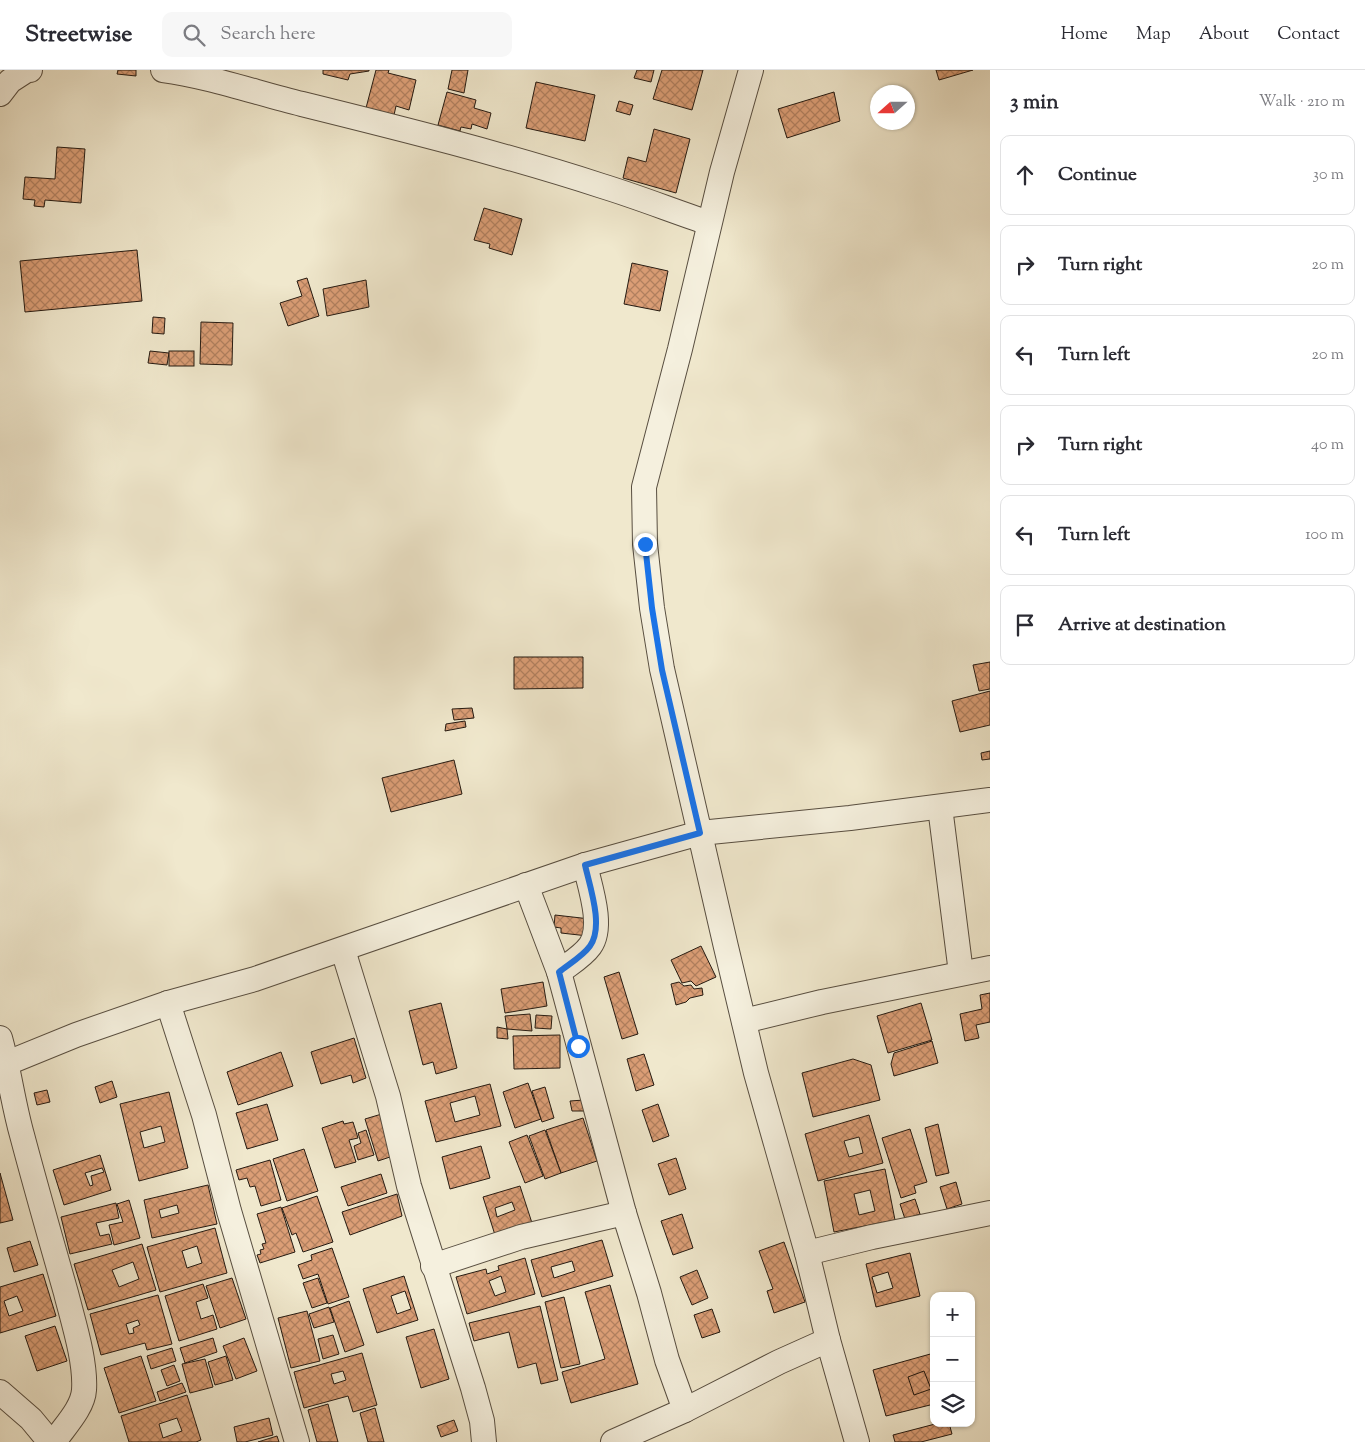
<!DOCTYPE html>
<html lang="en">
<head>
<meta charset="utf-8">
<style>
	:root { --surface:#fff; --page:#f7f7f7; --text:#2b2b33; --muted:#7c7c81; --line:#e1e1e2 }
	body { margin:0; font-family:"Sorts Mill Goudy",serif; background:var(--page); color:var(--text) }
	.controls { position:absolute; right:15px; bottom:15px; display:grid; overflow:hidden; border-radius:10px; box-shadow:0 1px 4px #0004 }
	.controls button { width:45px; height:45px; display:grid; place-items:center; padding:0; border:0; border-bottom:1px solid var(--line); background:var(--surface); color:var(--text); font:25px sans-serif }
	.compass { position:absolute; left:870px; top:15px; width:45px; height:45px; border-radius:50%; background:var(--surface); box-shadow:0 1px 4px #0004; rotate:249deg }
	.stop { position:absolute; width:15px; height:15px; margin:-11px; border:4px solid #1a73e8; border-radius:50%; background:#fff }
	.stop.end { background:#1a73e8; border-color:#fff; box-shadow:0 1px 5px #0008 }
	.list { margin:0; padding:0; list-style:none }
	h2 { display:flex; justify-content:space-between; align-items:center; height:65px; margin:0; padding:0 20px; font-size:21px }
	h2 small { font-size:16px; font-weight:400; color:var(--muted) }
	.list li { display:grid; grid-template-columns:32px 1fr auto; gap:15px; align-items:center; box-sizing:border-box; height:80px; margin:0 10px 10px; padding:0 10px; border:1px solid var(--line); border-radius:10px }
	.list b { display:block; font-size:19px; white-space:nowrap }
	.list em { font-size:16px; font-style:normal; color:var(--muted) }
	.icon { flex:none; width:28px; height:28px; fill:none; stroke:currentColor; stroke-width:2; stroke-linecap:round; stroke-linejoin:round }
	.map { position:relative; flex:none; width:990px; height:1372px; overflow:hidden }
	header { display:flex; align-items:center; gap:30px; box-sizing:border-box; height:70px; padding:0 25px; background:var(--surface); border-bottom:1px solid var(--line) }
	header strong { font-size:24px }
	nav { display:flex; gap:28px; margin-inline-start:auto; font-size:18px }
	.search { width:350px; height:45px; background:var(--page); display:flex; align-items:center; gap:12px; box-sizing:border-box; padding:0 18px; border-radius:10px; color:var(--muted); font-size:19px }
	main { display:flex }
	aside { flex:1; background:var(--surface) }
	.map>svg:first-child { display:block }
</style>
</head>
<body>
<header>
<strong>Streetwise</strong>
<div class="search"><svg class="icon" aria-label="search" viewBox="0 0 24 24"><circle cx="10" cy="10" r="6"/><path d="M15 15l6 6"/></svg>Search here</div>
<nav><a>Home</a><a>Map</a><a>About</a><a>Contact</a></nav>
</header>
<main>
<div class="map">
<svg width="990" height="1372" viewBox="0 0 990 1372">
	<defs>
		<pattern id="building-cross-hatch" width="8" height="8" patternUnits="userSpaceOnUse" patternTransform="scale(1.25)"><rect width="8" height="8" fill="#db9e76"/><path d="M0 0l8 8M0 8l8-8" fill="none" stroke="#b1805f"/></pattern>
	</defs>
	<rect width="100%" height="100%" fill="#f0e8cd"/>
	<filter id="stains"><feTurbulence type="fractalNoise" baseFrequency=".004" numOctaves="4"/><feColorMatrix values="0 0 0 0 .2 0 0 0 0 .09 0 0 0 0 .02 0 0 0 .5 -.17"/></filter>
	<radialGradient id="worn" r=".72"><stop offset=".6" stop-color="#630" stop-opacity="0"/><stop offset="1" stop-color="#630" stop-opacity=".3"/></radialGradient>
	<!-- building -->
	<g fill="url(#building-cross-hatch)" stroke="#251a11" fill-rule="evenodd">
		<polygon points="118,0 136,0 136,6 117,4"/>
		<polygon points="323,0 369,0 369,1 350,4 348,10 323,4"/>
		<polygon points="376,0 389,0 388,3 416,10 409,40 396,36 394,45 366,38"/>
		<polygon points="452,0 468,0 464,23 448,19"/>
		<polygon points="637,0 654,0 651,12 634,8"/>
		<polygon points="662,0 703,0 692,40 653,29"/>
		<polygon points="936,0 973,0 939,10"/>
		<polygon points="536,12 595,25 585,71 526,58"/>
		<polygon points="447,22 476,30 474,38 491,43 487,59 472,54 471,59 461,57 460,61 438,55"/>
		<polygon points="834,22 840,51 787,68 778,39"/>
		<polygon points="619,31 633,35 630,45 616,41"/>
		<polygon points="654,59 690,69 676,123 623,108 628,87 646,92"/>
		<polygon points="57,77 85,79 81,133 45,130 44,137 34,136 35,130 23,129 25,107 55,109"/>
		<polygon points="484,138 522,149 512,185 489,178 490,174 474,170"/>
		<polygon points="137,180 142,231 25,242 20,191"/>
		<polygon points="632,193 668,201 660,241 624,234"/>
		<polygon points="307,208 319,246 288,256 280,233 302,226 297,211"/>
		<polygon points="366,210 369,237 327,246 323,219"/>
		<polygon points="153,247 165,248 164,264 152,263"/>
		<polygon points="201,252 233,253 232,295 200,294"/>
		<polygon points="150,281 169,283 167,295 148,293"/>
		<rect x="169" y="281" width="25" height="15"/>
		<polygon points="514,587 583,587 583,618 514,619"/>
		<polygon points="990,592 990,619 979,621 973,595"/>
		<polygon points="990,621 990,655 960,662 952,631"/>
		<polygon points="472,638 474,648 454,650 452,639"/>
		<polygon points="465,651 466,657 445,661 446,654"/>
		<polygon points="990,681 990,689 982,690 981,683"/>
		<polygon points="454,690 462,724 391,742 382,708"/>
		<polygon points="555,845 590,849 588,866 561,863 561,858 554,857"/>
		<polygon points="701,876 716,907 696,916 691,911 682,913 671,890"/>
		<polygon points="619,902 638,964 622,969 604,907"/>
		<polygon points="543,912 547,936 505,943 501,919"/>
		<polygon points="679,912 684,916 691,915 694,919 702,918 703,925 690,928 686,932 676,935 671,914"/>
		<polygon points="990,923 990,952 976,955 979,968 965,971 960,944 982,939 980,925"/>
		<polygon points="441,933 457,998 436,1004 433,992 423,995 409,941"/>
		<polygon points="921,933 932,970 888,983 877,946"/>
		<polygon points="530,944 532,961 507,959 505,946"/>
		<polygon points="536,945 552,946 551,959 535,958"/>
		<polygon points="497,957 507,959 508,969 497,968"/>
		<polygon points="560,965 560,998 514,999 513,966"/>
		<polygon points="354,968 366,1008 353,1013 351,1005 321,1014 311,982"/>
		<polygon points="932,971 938,993 894,1006 891,994 894,983"/>
		<polygon points="281,982 293,1016 238,1035 227,1002"/>
		<polygon points="644,984 654,1015 636,1021 627,989"/>
		<polygon points="853,989 871,995 880,1030 813,1047 802,1003"/>
		<polygon points="112,1011 117,1027 100,1033 95,1017"/>
		<polygon points="528,1013 541,1049 515,1058 503,1022"/>
		<path d="M 490,1014 L 501,1056 L 436,1072 L 425,1031 ZM 475,1026 L 480,1045 L 455,1052 L 450,1033 Z"/>
		<polygon points="545,1017 554,1048 542,1052 532,1021"/>
		<polygon points="47,1020 50,1032 37,1035 34,1023"/>
		<path d="M 169,1022 L 188,1098 L 139,1111 L 120,1034 ZM 161,1056 L 165,1072 L 144,1078 L 140,1062 Z"/>
		<polygon points="584,1030 585,1041 572,1041 570,1031"/>
		<polygon points="267,1034 278,1070 247,1079 236,1043"/>
		<polygon points="658,1034 669,1066 653,1072 642,1040"/>
		<polygon points="385,1043 399,1084 378,1091 365,1049"/>
		<path d="M 869,1045 L 883,1093 L 818,1111 L 805,1064 ZM 859,1067 L 863,1083 L 849,1087 L 844,1071 Z"/>
		<polygon points="583,1048 597,1091 561,1103 546,1060"/>
		<polygon points="343,1051 344,1054 353,1052 358,1068 349,1070 356,1092 335,1098 322,1058"/>
		<polygon points="938,1054 949,1103 936,1106 925,1058"/>
		<polygon points="910,1059 927,1112 914,1116 916,1123 901,1128 882,1068"/>
		<polygon points="366,1060 374,1085 358,1090 354,1076 361,1073 358,1063"/>
		<polygon points="545,1060 561,1103 545,1109 529,1066"/>
		<polygon points="527,1065 543,1106 525,1113 509,1072"/>
		<polygon points="481,1076 490,1108 450,1119 442,1087"/>
		<polygon points="304,1079 318,1121 287,1131 273,1089"/>
		<path d="M 100,1085 L 111,1120 L 64,1135 L 53,1100 ZM 102,1098 L 104,1102 L 91,1106 L 93,1115 L 90,1116 L 85,1103 Z"/>
		<polygon points="676,1088 686,1119 669,1125 658,1094"/>
		<polygon points="270,1090 281,1130 261,1136 255,1116 250,1117 247,1108 239,1110 236,1100"/>
		<path d="M 885,1099 L 895,1150 L 834,1162 L 824,1111 ZM 870,1120 L 875,1141 L 859,1145 L 854,1124 Z"/>
		<polygon points="0,1103 13,1150 0,1153"/>
		<polygon points="381,1104 387,1123 348,1136 341,1117"/>
		<polygon points="956,1112 962,1134 947,1139 940,1117"/>
		<path d="M 208,1115 L 217,1154 L 152,1168 L 144,1130 ZM 177,1135 L 179,1143 L 161,1148 L 159,1140 Z"/>
		<path d="M 520,1116 L 532,1153 L 495,1165 L 483,1127 ZM 512,1132 L 515,1140 L 497,1147 L 495,1138 Z"/>
		<polygon points="397,1124 402,1146 350,1165 342,1142"/>
		<polygon points="317,1126 333,1172 303,1182 296,1163 292,1165 282,1138"/>
		<polygon points="915,1129 920,1144 905,1149 900,1134"/>
		<polygon points="129,1130 140,1168 114,1175 109,1155 123,1152 117,1134"/>
		<polygon points="116,1133 119,1148 96,1153 100,1166 109,1164 112,1174 70,1184 61,1147"/>
		<polygon points="281,1137 295,1182 260,1193 257,1185 261,1184 260,1180 264,1179 262,1174 266,1173 257,1144"/>
		<polygon points="682,1144 693,1178 673,1185 661,1151"/>
		<path d="M 215,1158 L 227,1203 L 160,1222 L 147,1177 ZM 197,1176 L 202,1193 L 187,1198 L 182,1181 Z"/>
		<path d="M 602,1170 L 613,1206 L 542,1227 L 531,1190 ZM 572,1191 L 575,1201 L 554,1208 L 551,1197 Z"/>
		<polygon points="30,1171 38,1195 14,1202 7,1178"/>
		<polygon points="784,1172 805,1232 774,1243 767,1221 773,1219 759,1181"/>
		<path d="M 142,1174 L 156,1220 L 88,1240 L 74,1194 ZM 133,1192 L 139,1209 L 119,1217 L 112,1200 Z"/>
		<polygon points="332,1178 349,1227 328,1234 318,1204 303,1209 298,1195 312,1190 311,1185"/>
		<path d="M 910,1183 L 920,1226 L 876,1237 L 866,1194 ZM 888,1202 L 893,1218 L 877,1223 L 872,1207 Z"/>
		<path d="M 525,1188 L 535,1224 L 467,1244 L 456,1207 L 486,1199 L 487,1204 L 499,1200 L 498,1196 ZM 501,1206 L 506,1222 L 495,1226 L 489,1211 Z"/>
		<polygon points="697,1200 708,1228 692,1235 680,1207"/>
		<path d="M 43,1204 L 56,1246 L 0,1263 L 0,1217 ZM 17,1226 L 23,1241 L 9,1246 L 4,1231 Z"/>
		<path d="M 404,1206 L 418,1250 L 377,1263 L 363,1219 ZM 405,1221 L 411,1239 L 397,1244 L 391,1226 Z"/>
		<polygon points="232,1208 246,1249 220,1258 206,1216"/>
		<polygon points="318,1208 327,1233 312,1238 303,1213"/>
		<polygon points="203,1214 208,1228 196,1232 201,1249 213,1245 217,1259 179,1271 165,1226"/>
		<polygon points="610,1215 638,1314 571,1333 562,1302 605,1289 585,1222"/>
		<path d="M 158,1225 L 172,1274 L 147,1280 L 145,1273 L 101,1285 L 90,1244 ZM 138,1250 L 140,1255 L 133,1258 L 134,1263 L 129,1264 L 126,1254 Z"/>
		<polygon points="564,1227 580,1294 561,1298 545,1232"/>
		<polygon points="349,1231 364,1275 345,1282 330,1238"/>
		<polygon points="540,1236 558,1310 541,1314 536,1293 518,1298 509,1262 474,1271 469,1253"/>
		<polygon points="329,1237 334,1252 314,1258 309,1244"/>
		<polygon points="712,1239 720,1262 702,1268 694,1245"/>
		<polygon points="307,1241 320,1291 291,1298 278,1248"/>
		<polygon points="55,1256 67,1291 37,1301 25,1266"/>
		<polygon points="434,1259 449,1309 421,1318 406,1267"/>
		<polygon points="333,1265 339,1284 323,1289 318,1269"/>
		<polygon points="213,1268 217,1282 185,1293 180,1278"/>
		<polygon points="244,1268 257,1301 236,1309 223,1276"/>
		<polygon points="172,1278 176,1291 151,1299 147,1286"/>
		<path d="M 362,1283 L 377,1335 L 353,1342 L 348,1326 L 304,1338 L 294,1302 ZM 343,1301 L 346,1310 L 334,1314 L 331,1304 Z"/>
		<polygon points="934,1283 934,1334 886,1346 873,1300"/>
		<polygon points="141,1286 156,1331 119,1343 104,1298"/>
		<polygon points="226,1286 233,1310 215,1315 208,1292"/>
		<polygon points="205,1289 213,1317 190,1323 182,1294"/>
		<polygon points="174,1295 180,1311 167,1316 161,1300"/>
		<polygon points="924,1301 931,1319 914,1325 908,1307"/>
		<polygon points="182,1313 186,1322 160,1331 157,1322"/>
		<path d="M 187,1325 L 201,1370 L 196,1372 L 129,1372 L 121,1346 ZM 177,1348 L 182,1361 L 163,1368 L 159,1354 Z"/>
		<polygon points="328,1334 338,1372 317,1372 308,1340"/>
		<polygon points="375,1338 384,1372 368,1372 360,1343"/>
		<polygon points="269,1348 273,1365 245,1372 237,1372 234,1357"/>
		<polygon points="454,1350 458,1361 441,1367 437,1356"/>
		<polygon points="939,1353 949,1353 952,1364 921,1372 895,1372 893,1365"/>
		<polygon points="277,1366 279,1372 258,1372"/>
	</g>
	<g fill="none" stroke-linecap="round" stroke-linejoin="round">
		<!-- minor casing -->
		<g stroke="#584e40" stroke-width="26">
			<g id="minor">
				<path d="M 163,0 C 208,6 257,23 302,34 C 403,59 503,84 602,116 C 638,127 673,141 709,153"/>
				<polyline points="751,0 722,102 680,279 644,417 645,474 652,538 662,599 726,877 756,1003 807,1183 828,1270 857,1372"/>
				<polyline points="0,24 10,11 27,0 30,0"/>
				<polyline points="940,737 961,903"/>
				<polyline points="526,815 559,902 624,1143 649,1223 667,1290 685,1340"/>
				<polyline points="343,880 388,1026 409,1116 473,1318 482,1351 484,1372"/>
				<path d="M 559,902 C 569,894 582,887 590,876 C 604,857 590,817 585,795"/>
				<polyline points="168,933 204,1045 229,1141 297,1372"/>
				<polyline points="744,951 822,932 990,898"/>
				<path d="M 0,968 C 9,1000 13,1033 22,1065 C 36,1118 51,1170 66,1223 C 73,1251 86,1291 84,1320 C 83,1338 64,1357 54,1372"/>
				<polyline points="0,996 76,965 168,933 255,909 585,795 700,763 850,748 990,730"/>
				<polyline points="807,1183 872,1167 990,1143"/>
				<polyline points="433,1196 521,1167 624,1143"/>
				<polyline points="0,1322 31,1349 50,1372"/>
				<polyline points="613,1372 685,1340 779,1292 828,1270"/>
			</g>
		</g>
		<!-- minor -->
		<use href="#minor" stroke="#f5f0de" stroke-width="24"/>
	</g>
	<g fill="none" stroke-linecap="round" stroke-linejoin="round">
		<!-- route -->
		<path stroke="#1a73e8" stroke-width="6" d="M 578,976 L 559,902 C 569,894 583,886 590,876 C 604,857 590,817 585,795 L 700,763 L 662,600 L 652,538 L 645,474"/>
	</g>
	<rect width="100%" height="100%" filter="url(#stains)"/>
	<rect width="100%" height="100%" fill="url(#worn)"/>
</svg>
<div class="controls">
<button>+</button>
<button>−</button>
<button><svg class="icon" aria-label="layers" viewBox="0 0 24 24"><path d="M12 4l9 5-9 5-9-5zM3 14l9 5 9-5"/></svg></button>
</div>
<svg class="compass" viewBox="-18 -18 36 36"><path d="M0-13l5 13h-10z" fill="#e53935"/><path d="M0 13l5-13h-10z" fill="#7c7c81"/></svg>
<div class="stop" style="left:578px;top:976px"></div>
<div class="stop end" style="left:645px;top:474px"></div>
</div>
<aside>
<h2>3 min<small>Walk · 210 m</small></h2>
<ul class="list">
<li><svg class="icon" aria-label="ahead" viewBox="0 0 24 24"><path d="M12 20V5M6 11l6-6 6 6"/></svg><div><b>Continue</b></div><em>30 m</em></li>
<li><svg class="icon" aria-label="right" viewBox="0 0 24 24"><path d="M7 20v-9h11M14 6l5 5-5 5"/></svg><div><b>Turn right</b></div><em>20 m</em></li>
<li><svg class="icon" aria-label="left" viewBox="0 0 24 24"><path d="M17 20v-9H6M10 6l-5 5 5 5"/></svg><div><b>Turn left</b></div><em>20 m</em></li>
<li><svg class="icon" aria-label="right" viewBox="0 0 24 24"><path d="M7 20v-9h11M14 6l5 5-5 5"/></svg><div><b>Turn right</b></div><em>40 m</em></li>
<li><svg class="icon" aria-label="left" viewBox="0 0 24 24"><path d="M17 20v-9H6M10 6l-5 5 5 5"/></svg><div><b>Turn left</b></div><em>100 m</em></li>
<li><svg class="icon" aria-label="arrive" viewBox="0 0 24 24"><path d="M6 21V4h12l-3 4 3 4H6"/></svg><div><b>Arrive at destination</b></div></li>
</ul>
</aside>
</main>
</body>
</html>
